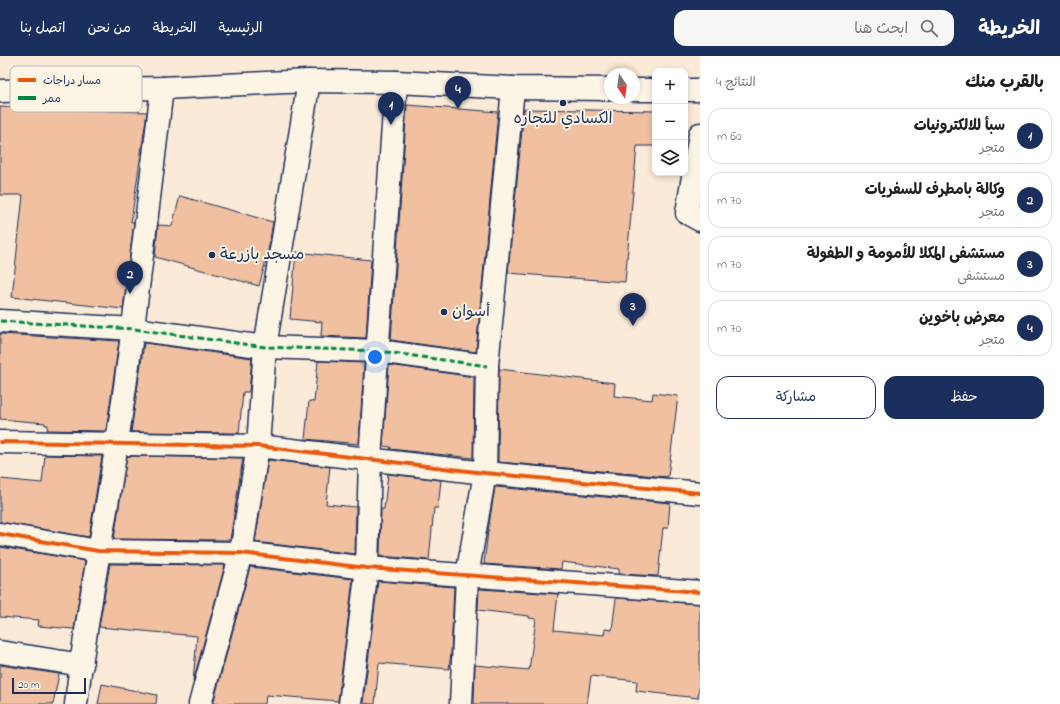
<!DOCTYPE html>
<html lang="ar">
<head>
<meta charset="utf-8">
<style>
	:root { --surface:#fff; --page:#f6f6f6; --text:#202124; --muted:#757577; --line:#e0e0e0; --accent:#1b2f5e }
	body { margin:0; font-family:"Indie Flower","Playpen Sans Arabic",sans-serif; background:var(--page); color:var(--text); direction:rtl }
	.controls { position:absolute; right:12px; top:12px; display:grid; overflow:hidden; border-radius:8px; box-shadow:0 2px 6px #0003 }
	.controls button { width:36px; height:36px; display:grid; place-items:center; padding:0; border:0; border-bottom:1px solid var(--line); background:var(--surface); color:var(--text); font:20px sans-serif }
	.compass { position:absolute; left:604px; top:12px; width:36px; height:36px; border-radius:50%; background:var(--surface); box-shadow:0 2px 6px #0003; rotate:167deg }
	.scale { position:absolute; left:12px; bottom:10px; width:74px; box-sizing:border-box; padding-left:4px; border:2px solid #1b2f5e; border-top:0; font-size:11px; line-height:14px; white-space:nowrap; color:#1b2f5e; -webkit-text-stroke:3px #fcf5e5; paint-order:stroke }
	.you { position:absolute; left:375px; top:301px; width:14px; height:14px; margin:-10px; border:3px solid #fff; border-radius:50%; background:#1a73e8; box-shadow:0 0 0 6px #1a73e833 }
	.badge { display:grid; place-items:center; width:26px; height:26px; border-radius:50%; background:var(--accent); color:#fff; font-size:13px; font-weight:700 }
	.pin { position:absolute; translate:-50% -33px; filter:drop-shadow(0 1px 2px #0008) }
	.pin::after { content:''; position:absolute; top:21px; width:14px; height:12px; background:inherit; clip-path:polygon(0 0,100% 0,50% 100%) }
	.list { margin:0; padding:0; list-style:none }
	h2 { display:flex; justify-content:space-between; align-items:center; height:52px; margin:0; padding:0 16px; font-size:17px }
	h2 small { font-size:13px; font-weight:400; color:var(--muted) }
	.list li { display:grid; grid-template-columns:26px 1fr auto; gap:12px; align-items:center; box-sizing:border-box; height:56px; margin:0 8px 8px; padding:0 8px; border:1px solid var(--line); border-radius:12px }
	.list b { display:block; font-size:15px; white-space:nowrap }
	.list p { margin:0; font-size:13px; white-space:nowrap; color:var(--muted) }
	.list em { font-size:13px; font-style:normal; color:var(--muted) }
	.actions { display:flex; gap:8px; padding:12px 16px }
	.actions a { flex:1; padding:9px 0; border:1px solid var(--accent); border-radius:12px; text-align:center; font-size:14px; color:var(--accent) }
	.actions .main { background:var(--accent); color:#fff }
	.icon { flex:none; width:22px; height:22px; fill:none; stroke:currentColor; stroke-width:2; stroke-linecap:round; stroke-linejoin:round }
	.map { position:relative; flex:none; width:700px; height:648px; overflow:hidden; direction:ltr }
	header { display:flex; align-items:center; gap:24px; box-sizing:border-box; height:56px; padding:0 20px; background:var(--accent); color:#fff }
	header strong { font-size:19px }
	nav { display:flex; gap:22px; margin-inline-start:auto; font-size:14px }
	.search { width:280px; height:36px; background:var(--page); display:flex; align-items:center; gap:10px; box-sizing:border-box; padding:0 14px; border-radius:12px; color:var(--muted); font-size:15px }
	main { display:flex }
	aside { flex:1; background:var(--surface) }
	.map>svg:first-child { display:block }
</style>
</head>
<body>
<header>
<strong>الخريطة</strong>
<div class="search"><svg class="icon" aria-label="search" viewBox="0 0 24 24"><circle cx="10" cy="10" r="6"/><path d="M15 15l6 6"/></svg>ابحث هنا</div>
<nav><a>الرئيسية</a><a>الخريطة</a><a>من نحن</a><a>اتصل بنا</a></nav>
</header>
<main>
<aside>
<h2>بالقرب منك<small>النتائج: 4</small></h2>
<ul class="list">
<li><span class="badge">1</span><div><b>سبأ للالكترونيات</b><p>متجر</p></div><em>60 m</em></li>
<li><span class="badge">2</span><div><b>وكالة بامطرف للسفريات</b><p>متجر</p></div><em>70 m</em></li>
<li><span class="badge">3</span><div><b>مستشفى المكلا للأمومة و الطفولة</b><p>مستشفى</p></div><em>70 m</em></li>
<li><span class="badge">4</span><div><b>معرض باخوين</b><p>متجر</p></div><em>70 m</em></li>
</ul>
<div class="actions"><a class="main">حفظ</a><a>مشاركة</a></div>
</aside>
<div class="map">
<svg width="700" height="648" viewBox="0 0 700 648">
	<rect width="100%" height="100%" fill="#faead7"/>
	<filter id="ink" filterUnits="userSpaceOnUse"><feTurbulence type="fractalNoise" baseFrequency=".025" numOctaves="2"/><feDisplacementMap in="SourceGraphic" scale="8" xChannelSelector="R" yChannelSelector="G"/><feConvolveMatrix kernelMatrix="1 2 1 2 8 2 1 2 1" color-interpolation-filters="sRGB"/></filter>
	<g filter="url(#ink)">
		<!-- building -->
		<g fill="#f0c0a0" stroke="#1b2f5e">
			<polygon points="407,49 498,56 476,296 391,284"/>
			<polygon points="0,51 147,56 131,166 134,166 123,253 12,241 23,139 0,139"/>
			<polygon points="524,53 655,55 655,90 637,90 625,226 508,217"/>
			<polygon points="180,140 273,166 267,201 259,230 155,201 158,169 172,170"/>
			<polygon points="296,196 371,204 366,282 321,280 322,266 290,263"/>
			<polygon points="0,278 119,285 106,375 47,374 48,369 45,369 45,367 0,363"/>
			<polygon points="144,287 252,302 249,336 243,336 239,377 131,376"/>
			<polygon points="318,305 364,307 359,388 305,383 309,345 314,346"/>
			<polygon points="389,309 474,321 473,402 390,393 391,391 383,390"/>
			<polygon points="499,313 615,327 614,340 652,344 653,337 678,340 668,421 498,406"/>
			<polygon points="45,399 102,400 89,481 0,466 0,423 42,427"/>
			<polygon points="127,400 243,402 230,484 114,483"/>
			<polygon points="268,404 330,411 326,448 356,451 355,498 255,486"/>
			<polygon points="388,418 441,424 438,452 434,452 429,504 380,500 381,453 384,453"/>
			<polygon points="495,431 670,447 668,472 663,472 658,520 619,518 619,513 562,506 561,513 484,508 488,475"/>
			<polygon points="0,491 85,505 74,573 38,570 39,564 0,561"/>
			<polygon points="110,508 225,509 193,626 197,580 99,571"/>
			<polygon points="250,511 353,523 338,645 266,639 265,648 213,648"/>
			<polygon points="378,525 454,531 451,597 449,613 379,607 375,648 371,648 363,647"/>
			<polygon points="479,533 558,538 554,574 604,579 605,573 612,574 616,542 700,548 700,625 698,642 636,635 637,625 591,620 587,648 474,648 475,609 529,614 536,563 529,562 529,560 478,554"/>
			<polygon points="0,609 59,618 53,648 0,648"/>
			<polygon points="102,628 157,639 156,648 98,648"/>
		</g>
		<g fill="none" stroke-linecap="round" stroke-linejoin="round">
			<!-- minor casing -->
			<g stroke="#1b2f5e" stroke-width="25">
				<g id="minor">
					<polyline points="634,34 655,34"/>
					<polyline points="685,34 700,34"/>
					<polyline points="0,35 162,32 309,25 396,26 513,32 610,33"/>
					<polyline points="700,78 687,157 700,164"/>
					<polyline points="0,265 134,273 265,291 378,295 487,310"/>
					<polyline points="0,386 258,390 485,417 700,437"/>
					<polyline points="0,478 98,495 241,497 367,512 700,536"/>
					<polyline points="0,596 82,609"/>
					<path d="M 76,648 C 86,560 104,473 117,386 C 135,268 148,150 162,32"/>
					<polyline points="200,648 241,497 258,390 265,291 309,25"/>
					<polyline points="350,648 367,512 370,403 396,26"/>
					<polyline points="461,648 467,520 485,417 487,310 513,32"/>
				</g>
			</g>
			<!-- minor -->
			<use href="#minor" stroke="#fcf5e5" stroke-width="22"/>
			<!-- quiet -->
			<polyline stroke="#00873e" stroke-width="3" stroke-dasharray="6 3" stroke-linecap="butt" points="0,265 134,273 265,291 378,295 487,310"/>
			<!-- cycleway casing -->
			<g stroke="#fcf5e5" stroke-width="6">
				<g id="cycleway">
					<polyline points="0,386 258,390 485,417 700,437"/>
					<polyline points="0,478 98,495 241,497 367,512 700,536"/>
				</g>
			</g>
			<!-- cycleway -->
			<use href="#cycleway" stroke="#e8590c" stroke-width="4"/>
		</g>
	</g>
	<!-- markers -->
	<g fill="#1b2f5e" stroke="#fcf5e5" stroke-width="1.5">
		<circle cx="563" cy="47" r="4"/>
		<circle cx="212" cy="199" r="4"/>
		<circle cx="444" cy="256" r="4"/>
	</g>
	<g text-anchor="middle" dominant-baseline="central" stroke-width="4" stroke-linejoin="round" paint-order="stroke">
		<!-- poi labels -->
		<g font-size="16" fill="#1b2f5e" stroke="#fcf5e5" text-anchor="start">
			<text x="563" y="63" text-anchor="middle">الكسادي للتجاره</text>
			<text x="220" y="199">مسجد بازرعة</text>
			<text x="452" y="256">أسوان</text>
		</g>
	</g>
	<!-- legend -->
	<rect x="10" y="10" width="132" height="46" rx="6" fill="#fcf5e5" stroke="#b8babc" stroke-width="1"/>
	<rect x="18" y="22" width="18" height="4" fill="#e8590c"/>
	<rect x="18" y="40" width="18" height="4" fill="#00873e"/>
	<g font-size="11" fill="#1b2f5e">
		<text x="43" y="28">مسار دراجات</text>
		<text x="43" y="46">ممر</text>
	</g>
</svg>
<div class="controls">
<button>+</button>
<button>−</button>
<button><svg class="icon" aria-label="layers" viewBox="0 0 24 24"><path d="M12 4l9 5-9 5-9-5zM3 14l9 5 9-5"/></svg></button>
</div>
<svg class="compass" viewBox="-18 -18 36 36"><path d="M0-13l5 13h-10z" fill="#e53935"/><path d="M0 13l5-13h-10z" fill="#757577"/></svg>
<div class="scale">20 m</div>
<div class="you"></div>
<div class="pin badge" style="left:391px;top:69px">1</div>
<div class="pin badge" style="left:130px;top:238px">2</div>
<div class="pin badge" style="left:633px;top:270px">3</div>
<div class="pin badge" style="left:458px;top:53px">4</div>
</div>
</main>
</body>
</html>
